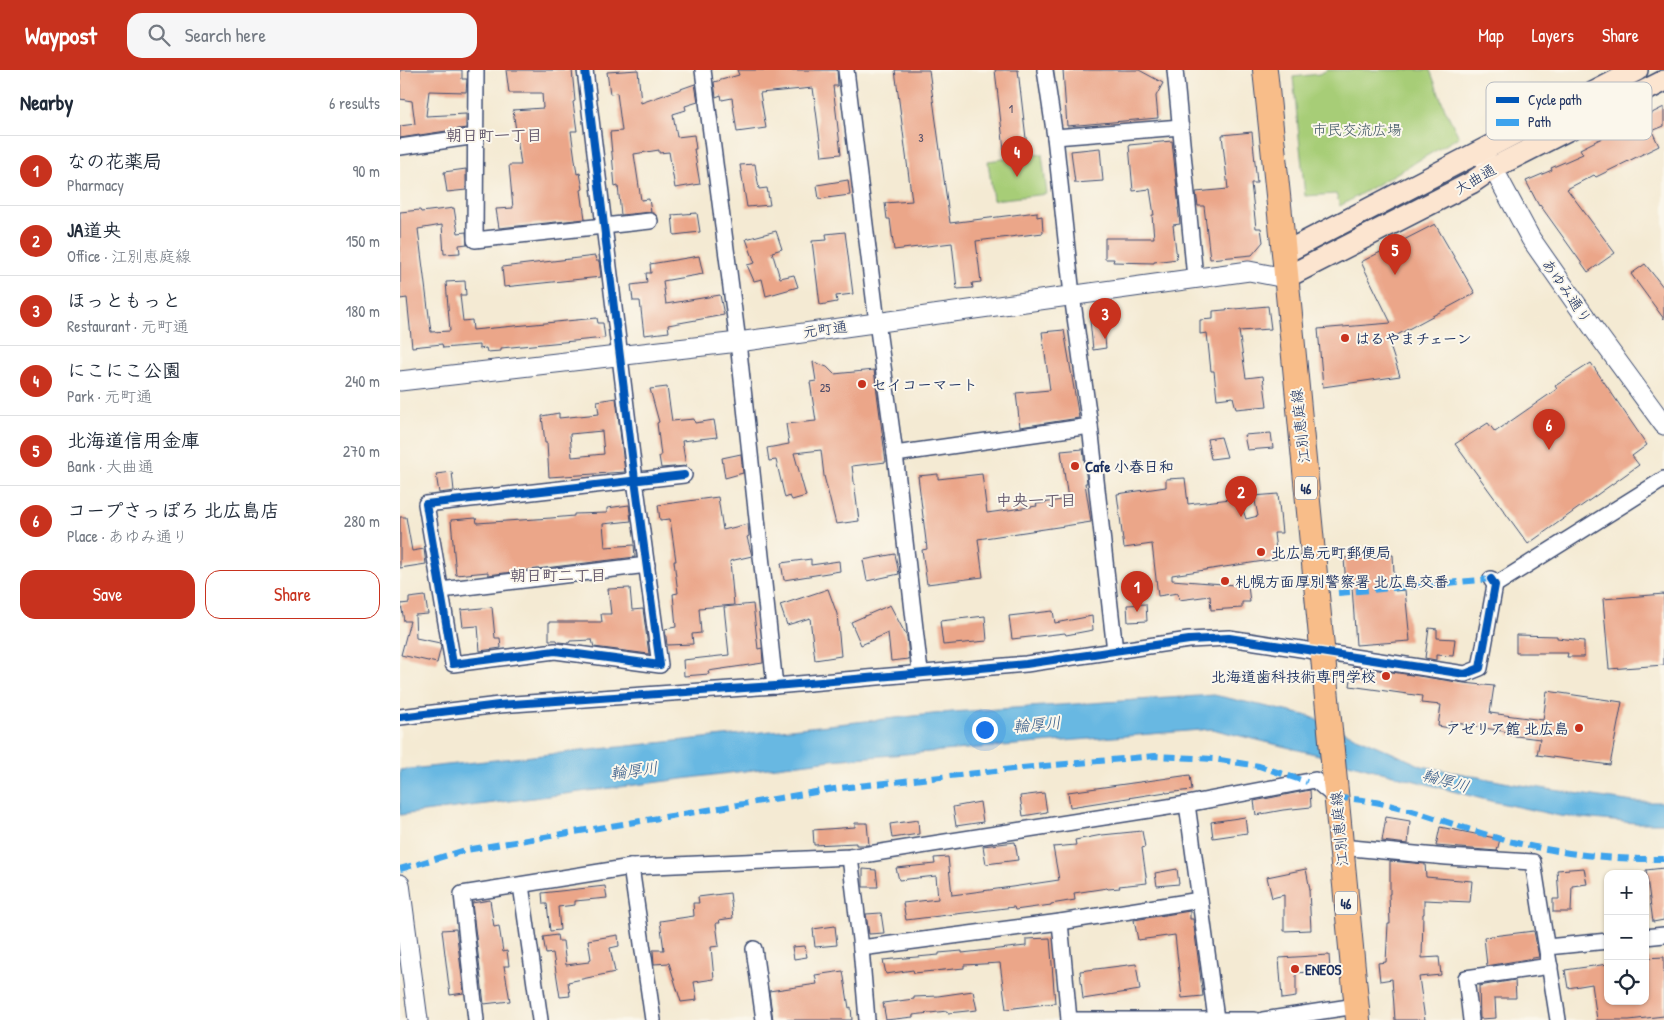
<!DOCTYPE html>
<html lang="en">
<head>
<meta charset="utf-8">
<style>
	:root { --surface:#fff; --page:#f6f6f7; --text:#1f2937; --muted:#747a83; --line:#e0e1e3; --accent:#c8321e }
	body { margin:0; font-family:"Patrick Hand","Klee One",sans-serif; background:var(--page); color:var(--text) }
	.controls { position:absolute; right:15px; bottom:15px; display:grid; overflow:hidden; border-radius:10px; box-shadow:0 1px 4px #0004 }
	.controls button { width:45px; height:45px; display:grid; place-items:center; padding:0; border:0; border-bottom:1px solid var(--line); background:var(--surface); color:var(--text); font:25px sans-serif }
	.you { position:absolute; left:584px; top:659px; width:18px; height:18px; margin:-12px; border:4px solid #fff; border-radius:50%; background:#1a73e8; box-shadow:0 0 0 8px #1a73e833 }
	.badge { display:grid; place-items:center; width:32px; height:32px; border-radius:50%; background:var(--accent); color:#fff; font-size:16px; font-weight:700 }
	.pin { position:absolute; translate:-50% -41px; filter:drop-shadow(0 1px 2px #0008) }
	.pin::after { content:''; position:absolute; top:26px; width:18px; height:15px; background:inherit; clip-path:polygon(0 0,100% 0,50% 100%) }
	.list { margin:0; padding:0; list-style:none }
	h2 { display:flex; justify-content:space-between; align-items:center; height:65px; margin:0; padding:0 20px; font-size:21px }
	h2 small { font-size:16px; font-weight:400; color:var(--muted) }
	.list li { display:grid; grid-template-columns:32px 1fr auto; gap:15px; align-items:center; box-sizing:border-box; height:70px; padding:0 20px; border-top:1px solid var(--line) }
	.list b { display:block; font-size:19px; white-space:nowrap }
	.list p { margin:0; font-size:16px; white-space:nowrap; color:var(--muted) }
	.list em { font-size:16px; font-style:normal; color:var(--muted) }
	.actions { display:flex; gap:10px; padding:15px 20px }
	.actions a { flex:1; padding:11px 0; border:1px solid var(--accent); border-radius:15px; text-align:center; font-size:18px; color:var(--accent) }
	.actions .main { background:var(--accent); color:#fff }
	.icon { flex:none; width:28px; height:28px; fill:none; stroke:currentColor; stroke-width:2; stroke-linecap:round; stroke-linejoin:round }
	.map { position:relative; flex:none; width:1264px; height:950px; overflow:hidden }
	header { display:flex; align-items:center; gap:30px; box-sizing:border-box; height:70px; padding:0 25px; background:var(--accent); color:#fff }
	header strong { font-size:24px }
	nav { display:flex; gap:28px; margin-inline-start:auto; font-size:18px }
	.search { width:350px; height:45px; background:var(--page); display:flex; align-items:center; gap:12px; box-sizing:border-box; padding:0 18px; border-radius:15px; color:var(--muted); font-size:19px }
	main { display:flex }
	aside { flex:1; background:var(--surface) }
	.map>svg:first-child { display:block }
</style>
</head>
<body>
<header>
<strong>Waypost</strong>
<div class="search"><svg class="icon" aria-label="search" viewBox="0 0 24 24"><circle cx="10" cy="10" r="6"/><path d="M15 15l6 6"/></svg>Search here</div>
<nav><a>Map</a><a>Layers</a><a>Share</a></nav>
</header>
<main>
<aside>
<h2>Nearby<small>6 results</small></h2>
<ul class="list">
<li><span class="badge">1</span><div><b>なの花薬局</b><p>Pharmacy</p></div><em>90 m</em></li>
<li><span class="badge">2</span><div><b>JA道央</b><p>Office · 江別恵庭線</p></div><em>150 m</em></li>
<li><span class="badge">3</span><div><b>ほっともっと</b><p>Restaurant · 元町通</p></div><em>180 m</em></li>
<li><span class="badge">4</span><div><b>にこにこ公園</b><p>Park · 元町通</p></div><em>240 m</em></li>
<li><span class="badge">5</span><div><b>北海道信用金庫</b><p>Bank · 大曲通</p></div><em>270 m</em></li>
<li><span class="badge">6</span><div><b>コープさっぽろ 北広島店</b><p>Place · あゆみ通り</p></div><em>280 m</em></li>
</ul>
<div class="actions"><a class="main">Save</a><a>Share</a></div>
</aside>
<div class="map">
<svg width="1264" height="950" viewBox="0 0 1264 950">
	<rect width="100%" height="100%" fill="#fbf7ec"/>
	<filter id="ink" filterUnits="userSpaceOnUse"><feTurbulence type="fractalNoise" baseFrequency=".02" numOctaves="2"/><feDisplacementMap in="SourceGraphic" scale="10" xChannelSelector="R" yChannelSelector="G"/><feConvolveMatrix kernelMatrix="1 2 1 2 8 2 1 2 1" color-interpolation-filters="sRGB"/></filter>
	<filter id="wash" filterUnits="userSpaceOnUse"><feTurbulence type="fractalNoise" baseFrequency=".0096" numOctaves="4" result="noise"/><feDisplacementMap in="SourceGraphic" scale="20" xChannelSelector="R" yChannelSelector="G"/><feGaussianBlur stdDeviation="1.12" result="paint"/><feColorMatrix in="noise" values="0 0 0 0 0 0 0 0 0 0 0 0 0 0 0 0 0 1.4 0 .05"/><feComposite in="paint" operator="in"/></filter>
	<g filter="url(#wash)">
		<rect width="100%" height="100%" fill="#f4ead3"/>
		<!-- green -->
		<g fill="#a7cd77" stroke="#617e6a">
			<polygon points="928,0 1030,0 1045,39 1059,67 940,136 936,124 905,126 893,7 919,4"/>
			<polygon points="642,84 647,124 593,130 588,91"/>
		</g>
		<!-- water -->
		<polygon fill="#67b8e2" stroke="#4174a0" points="814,625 909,646 1022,696 1114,714 1233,732 1264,732 1264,753 1235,753 1160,746 1086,730 915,684 812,659 431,690 0,745 0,700 552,642"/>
		<g id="blocks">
			<!-- building -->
			<g fill="#eba689" fill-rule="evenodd">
				<polygon points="0,0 62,0 62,9 67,9 66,22 29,21 26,46 66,44 66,58 0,68 0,56 15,54 12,31 0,29"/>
				<polygon points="106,0 172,0 175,31 173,32 177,61 171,61 177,104 180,103 183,119 181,120 185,149 99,158 96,139 113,138 109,95 121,95 113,40 143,38 142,23 109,23"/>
				<polygon points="238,0 241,33 295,14 298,32 285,36 286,40 273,44 277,67 294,65 296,79 294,79 300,114 275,118 269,82 259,83 259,80 234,84 241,130 249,129 251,142 221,145 218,116 215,117 210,62 222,61 217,23 210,24 207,2"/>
				<polygon points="337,0 437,0 438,16 433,16 441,84 422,86 413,18 360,23 366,58 337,62 332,28 322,30 321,25 316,27 314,12 339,5"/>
				<polygon points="495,0 529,0 550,153 637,142 637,147 642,146 643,163 576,171 581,212 572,213 573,218 557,219 552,173 494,180 490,149 487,149 485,133 512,131"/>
				<polygon points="595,0 618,0 627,77 604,80"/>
				<polygon points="663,0 739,0 763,13 756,26 758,48 667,56"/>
				<polygon points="1264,37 1264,56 1252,61 1259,76 1196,107 1194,105 1167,119 1215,183 1188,202 1140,135 1139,136 1126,111 1152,100 1151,98 1183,84 1180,79"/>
				<polygon points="852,62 857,113 851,113 856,158 861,158 863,172 852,185 810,189 804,136 798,136 796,122 828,119 822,65"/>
				<polygon points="772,71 779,138 778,138 780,154 773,155 777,189 754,192 754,193 713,192 714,189 705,189 705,168 754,168 752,145 754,145 750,119 733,121 729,75"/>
				<polygon points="700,78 703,111 675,113 671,81"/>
				<polygon points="355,94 359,119 367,118 370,135 347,137 340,95"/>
				<polygon points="66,99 66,120 47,122 44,102"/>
				<polygon points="448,110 450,125 419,129 417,115"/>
				<polygon points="54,138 58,163 66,162 67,174 59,175 60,183 44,184 42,155 18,159 31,262 50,261 46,212 65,211 66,225 60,225 63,251 72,250 73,260 197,248 198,253 203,253 205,268 101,278 101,281 87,282 86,278 79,279 79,275 43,278 42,274 12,277 7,228 0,229 0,142 20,140 21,142"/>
				<polygon points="297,143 300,162 274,165 272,145"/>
				<polygon points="1035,154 1075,223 988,270 1000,306 923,317 918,259 991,253 961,192"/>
				<polygon points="376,161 382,179 372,182 380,208 394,205 398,217 366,226 362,209 354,211 347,195 355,193 346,169"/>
				<polygon points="445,162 453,224 436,226 437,232 420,235 412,171 427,170 426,164"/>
				<polygon points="195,186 196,191 199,191 201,207 104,217 102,197"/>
				<polygon points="299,186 303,204 263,211 266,234 320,225 324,245 268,255 269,262 244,265 240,231 233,231 231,215 247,213 246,203 251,203 250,194"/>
				<polygon points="1245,194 1264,218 1264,249 1231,204"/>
				<polygon points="868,236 871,259 839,261 846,308 863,306 867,336 836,339 833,327 817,329 814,301 811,301 807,263 800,264 800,250 813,249 813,241"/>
				<polygon points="703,249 706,278 693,280 690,250"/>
				<polygon points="664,260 679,348 620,357 616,323 650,320 642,262"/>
				<polygon points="413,292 427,297 434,304 474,300 486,392 452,396 459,451 436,454 424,406 421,380 394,383 406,426 392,430 390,426 385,428 376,390 369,391 367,378 389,374 386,354 416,351 410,312 416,311"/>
				<polygon points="1191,293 1247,375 1232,386 1239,395 1128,474 1055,374 1088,353 1095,362 1157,319 1155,316"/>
				<polygon points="267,317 272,351 294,349 295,353 314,350 317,367 282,371 286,396 261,398 259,386 261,386 257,353 259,352 250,319"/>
				<path d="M 216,328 L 225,402 L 149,407 L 147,373 L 145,373 L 142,346 L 159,343 L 159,348 L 199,344 L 197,331 ZM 202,361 L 204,384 L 172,387 L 170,364 Z"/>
				<polygon points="871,363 873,378 847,380 844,365"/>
				<polygon points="821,367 827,387 811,389 807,369"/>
				<polygon points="683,379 687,413 685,413 691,452 578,469 583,507 527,514 522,480 527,479 518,406 538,404 538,409 582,404 587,443 637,436 636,434 668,429 661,381"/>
				<polygon points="341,384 343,403 325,408 322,388"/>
				<polygon points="52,402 54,421 39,423 36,404"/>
				<polygon points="785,408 788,434 839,428 846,449 858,446 854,426 878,424 882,463 874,463 877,489 772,505 772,510 848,516 850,532 842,532 842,538 811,540 810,526 779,530 778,523 758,526 752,474 724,478 717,424 766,417 766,409"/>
				<polygon points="318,427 323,460 348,454 349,466 347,467 352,486 330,491 334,535 299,538 301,563 292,564 293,574 267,575 265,559 276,557 273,524 278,523 274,491 276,491 270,449 260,450 258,435"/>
				<polygon points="229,435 231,451 203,454 205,477 234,475 235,487 88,505 88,502 56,505 51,450 76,448 77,453 151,448 174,446 174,444 207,443 207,438"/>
				<polygon points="0,447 6,447 12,481 24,479 26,494 0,498"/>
				<polygon points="495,484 499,504 467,511 463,490"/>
				<polygon points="993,485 995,521 1005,520 1010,571 956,575 952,516 946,516 944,488"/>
				<polygon points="411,489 411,495 439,491 440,501 384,510 381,493"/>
				<polygon points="230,518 232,540 243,539 249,584 194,577 192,570 170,571 169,573 158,572 157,570 149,570 149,552 202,552 201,544 211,544 208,519"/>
				<polygon points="428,519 437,544 441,586 415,590 410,548 387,555 380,535"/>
				<polygon points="1264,524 1264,595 1209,599 1203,529"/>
				<polygon points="25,526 28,544 15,545 16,568 40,573 41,577 37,593 1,585 10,551 4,551 1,534 9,533 9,528"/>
				<polygon points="353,534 358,579 362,578 363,593 308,601 309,604 284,606 283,590 329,585 324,537"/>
				<polygon points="746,534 747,551 728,552 727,535"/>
				<polygon points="490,535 507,567 509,589 491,591 488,563 461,575 451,552"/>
				<polygon points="92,537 95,568 100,568 101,578 80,581 78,556 63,557 61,540"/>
				<polygon points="653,541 655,553 692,546 693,560 666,565 665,563 612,569 609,546"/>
				<polygon points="585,546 587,571 543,575 540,551"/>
				<polygon points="1029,558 1037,559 1037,568 1055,569 1053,586 1036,585 1036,590 1025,588"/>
				<polygon points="1116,565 1157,566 1157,568 1184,571 1184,587 1167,587 1168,583 1116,583"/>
				<polygon points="953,596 1064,613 1094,616 1090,643 1143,650 1147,621 1222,632 1210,695 1137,685 1140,669 1108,665 1108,662 1051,652 1050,658 1038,656 1041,635 1021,633 1022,626 950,616"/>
				<polygon points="790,705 792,720 766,723 766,722 670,737 668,722"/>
				<polygon points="910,720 911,737 883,740 856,745 854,731"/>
				<polygon points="644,723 647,742 623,746 620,726"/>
				<polygon points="580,732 583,752 556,756 553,737"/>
				<polygon points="845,747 847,763 813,768 811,752"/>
				<polygon points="986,747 1010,751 1008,774 982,771"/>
				<polygon points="518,750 519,764 492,768 490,754"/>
				<polygon points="455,753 467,753 469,775 456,775 456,773 414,775 413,760 455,757"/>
				<polygon points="1040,757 1100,769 1097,781 1036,776"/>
				<polygon points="742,761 745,777 742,778 747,813 719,816 720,818 708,819 707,818 674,823 675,830 651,834 651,835 615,840 614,837 506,850 503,833 538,829 536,806 499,810 496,798 535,794 534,788 548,787 552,825 612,817 659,810 653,777 676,775 675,770 702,765"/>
				<polygon points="615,772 618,790 586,794 583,776"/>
				<polygon points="990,791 1025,794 1026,807 1072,811 1070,832 1024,830 1024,844 1023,844 1022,888 1039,887 1041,905 1019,907 1025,950 995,950 992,909 980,911 978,893 986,892 988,854 990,854 989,824 990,824"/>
				<polygon points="1184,798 1187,814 1172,816 1171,842 1153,842 1153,829 1159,829 1157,800"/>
				<polygon points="1264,798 1264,850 1253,852 1246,800"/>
				<polygon points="463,799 476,800 478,817 463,817"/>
				<polygon points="777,799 779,814 757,816 755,803"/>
				<polygon points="906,799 910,820 909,820 911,860 884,861 884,825 872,828 867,807"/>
				<polygon points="205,816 207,828 175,831 175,835 158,837 160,860 150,861 147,834 143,834 142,823"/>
				<polygon points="330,823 333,848 319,850 320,853 316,853 319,876 311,877 314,909 294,912 297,930 281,932 269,893 254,894 253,880 264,880 260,851 294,846 293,833 299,833 298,827"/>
				<polygon points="90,830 94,857 99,856 103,882 107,881 109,896 104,896 110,931 84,934 72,833"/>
				<polygon points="790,841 790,849 793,849 803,926 782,928 775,865 738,870 734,850"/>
				<polygon points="481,843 484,863 469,864 466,844"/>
				<polygon points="435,856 437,875 415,877 413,859"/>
				<polygon points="56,859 64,923 50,925 42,860"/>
				<polygon points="1134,861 1139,887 1087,896 1084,867"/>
				<polygon points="157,865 158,871 163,871 166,895 189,892 189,890 191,889 188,870 218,865 219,876 210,878 215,902 168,912 170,926 160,927 153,883 146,884 143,867"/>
				<polygon points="650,868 655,933 606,939 600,893 564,895 564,898 514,903 513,900 486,904 483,890 539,885 539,883 562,881 562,883 626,876 626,869"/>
				<polygon points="405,876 407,887 394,889 392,877"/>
				<polygon points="929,885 930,900 896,903 896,927 882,929 879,888"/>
				<polygon points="1264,887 1264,946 1229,950 1197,950 1192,914 1168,918 1165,900 1208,894 1208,931 1245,931 1245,888"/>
				<polygon points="736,894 740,920 683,929 680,901"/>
				<polygon points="443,901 449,938 451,937 452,950 373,950 369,921 417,914 415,905"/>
				<polygon points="1115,910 1116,928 1095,928 1096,948 1080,949 1079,916"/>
				<polygon points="573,921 577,940 548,943 547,941 513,945 513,947 486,950 483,933 514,929 514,927 538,926"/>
			</g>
		</g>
	</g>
	<g filter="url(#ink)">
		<use href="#blocks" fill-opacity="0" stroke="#3c4b70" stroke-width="1"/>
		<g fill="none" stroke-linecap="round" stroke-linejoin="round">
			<!-- minor casing -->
			<g stroke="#3c4b70" stroke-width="18">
				<g id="minor">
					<polyline points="76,0 75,170 250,151"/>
					<polyline points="185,0 235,410 260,595 155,581 53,594 26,434 284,405"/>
					<polyline points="303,0 338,272 375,616"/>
					<polyline points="446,0 477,252 495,384 520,602"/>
					<polyline points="645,0 655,67 672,225 690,356 715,581"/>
					<polyline points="775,0 795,208"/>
					<polyline points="655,67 781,57"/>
					<polyline points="0,77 77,66"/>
					<polyline points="495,384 690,356"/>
					<polyline points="1095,515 1264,409"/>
					<polyline points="41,520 247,495"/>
					<polyline points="0,647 99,635 375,616 626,594 789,570 829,568 1065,604 1080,598 1095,515 1091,509"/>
					<polyline points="787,734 816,949"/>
					<polyline points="941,777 1047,787 1133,792 1158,950"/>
					<polyline points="450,787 461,878 467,950"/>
					<polyline points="231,797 253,950"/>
					<polyline points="121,815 140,950"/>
					<polyline points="660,852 669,950"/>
					<polyline points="1245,867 1264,865"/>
					<polyline points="1147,877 1208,871"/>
					<polyline points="461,878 660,852 800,830"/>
					<polyline points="354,879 364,950"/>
					<polyline points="76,950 62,824 231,797 450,787 787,734 915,710 936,728"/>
					<polyline points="669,950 855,950"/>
					<polyline points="863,950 956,936"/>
					<polyline points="1071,950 1066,908 1150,896"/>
				</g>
			</g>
			<!-- tertiary casing -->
			<g stroke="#3c4b70" stroke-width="21">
				<g id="tertiary">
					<polyline points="1083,87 1093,98 1131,169 1196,262 1264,355"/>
					<polyline points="0,311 338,272 849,201 885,208"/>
					<polyline points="0,814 18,950"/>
				</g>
			</g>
			<!-- secondary casing -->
			<g stroke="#3c4b70" stroke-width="24">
				<g id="secondary">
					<polyline points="884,183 1237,0"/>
					<polyline points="885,208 1071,113 1093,98 1264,11"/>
				</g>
			</g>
			<!-- primary casing -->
			<g stroke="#3c4b70" stroke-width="26">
				<polyline id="primary" points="865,0 884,183 958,950"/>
			</g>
			<!-- minor -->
			<use href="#minor" stroke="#fff" stroke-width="15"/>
			<!-- tertiary -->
			<use href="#tertiary" stroke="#fff" stroke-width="19"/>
			<!-- secondary -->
			<use href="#secondary" stroke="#fce5d0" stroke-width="21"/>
			<!-- primary -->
			<use href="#primary" stroke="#f8bd89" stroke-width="24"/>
			<!-- quiet -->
			<g stroke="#3da3ed" stroke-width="6" stroke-dasharray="12 6" stroke-linecap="butt">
				<polyline points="938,523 1091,509"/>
				<path d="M 936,728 C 999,729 1056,759 1117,773 C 1164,784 1215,790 1264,789"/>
				<polyline points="0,799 66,780 440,718 622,698 755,686 813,689 859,696 907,712"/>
			</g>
			<!-- cycleway casing -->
			<g stroke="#fbf7ec" stroke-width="11">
				<g id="cycleway">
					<polyline points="185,0 235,410 260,595 155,581 53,594 26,434 284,405"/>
					<polyline points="0,647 99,635 375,616 626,594 789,570 829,568 1065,604 1080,598 1095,515 1091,509"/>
				</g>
			</g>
			<!-- cycleway -->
			<use href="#cycleway" stroke="#0057b8" stroke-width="8"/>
		</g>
	</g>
	<!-- markers -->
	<g fill="#c8321e" stroke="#fbf7ec" stroke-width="2">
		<circle cx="945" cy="268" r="5"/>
		<circle cx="462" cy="314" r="5"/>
		<circle cx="675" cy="396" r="5"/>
		<circle cx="861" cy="482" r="5"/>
		<circle cx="825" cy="511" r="5"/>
		<circle cx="986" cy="606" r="5"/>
		<circle cx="1179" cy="658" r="5"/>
		<circle cx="895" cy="899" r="5"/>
	</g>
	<g text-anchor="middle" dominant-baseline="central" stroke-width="4" stroke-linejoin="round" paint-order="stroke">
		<!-- number labels -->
		<g font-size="12" fill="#4f4d69">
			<text x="611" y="38">1</text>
			<text x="521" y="67">3</text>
			<text x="425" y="317">25</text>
		</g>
		<!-- shield labels -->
		<g fill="#fbf7ec" stroke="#5e6b89" stroke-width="1">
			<rect x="895" y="406.5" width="22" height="23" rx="4"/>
			<rect x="935" y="821.5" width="22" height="23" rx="4"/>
		</g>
		<g font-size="14" font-weight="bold" fill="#1b2f5e">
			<text x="906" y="418">46</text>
			<text x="946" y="833">46</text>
		</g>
		<!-- park labels -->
		<g font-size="15" fill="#3e5664" stroke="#fbf7ec">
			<text x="957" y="59">市民交流広場</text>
		</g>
		<!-- street labels -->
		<g font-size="15" fill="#1b2f5e" stroke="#fbf7ec">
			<text transform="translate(1075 109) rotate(-30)">大曲通</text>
			<text transform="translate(1167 221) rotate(55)">あゆみ通り</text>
			<text transform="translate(425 259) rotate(-8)">元町通</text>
			<text transform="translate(900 356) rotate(-96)">江別恵庭線</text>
			<text transform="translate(939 759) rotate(-95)">江別恵庭線</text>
		</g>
		<!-- poi labels -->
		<g font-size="15" font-weight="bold" fill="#1b2f5e" stroke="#fbf7ec" text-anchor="start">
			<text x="955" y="268">はるやまチェーン</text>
			<text x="472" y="314">セイコーマート</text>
			<text x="685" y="396">Cafe 小春日和</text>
			<text x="871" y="482">北広島元町郵便局</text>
			<text x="835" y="511">札幌方面厚別警察署 北広島交番</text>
			<text x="976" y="606" text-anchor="end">北海道歯科技術専門学校</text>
			<text x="1169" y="658" text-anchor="end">アゼリア館 北広島</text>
			<text x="905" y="899">ENEOS</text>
		</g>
		<!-- neighbourhood labels -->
		<g font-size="16" font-weight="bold" fill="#64596d" stroke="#fbf7ec">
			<text x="94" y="65">朝日町一丁目</text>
			<text x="636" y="430">中央一丁目</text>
			<text x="158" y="505">朝日町二丁目</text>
		</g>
		<!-- water labels -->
		<g font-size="16" font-style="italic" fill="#325886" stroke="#fbf7ec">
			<text transform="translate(637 654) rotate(-5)">輪厚川</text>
			<text transform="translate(234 700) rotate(-7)">輪厚川</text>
			<text transform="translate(1046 710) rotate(16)">輪厚川</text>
		</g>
	</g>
	<!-- legend -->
	<rect x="1086" y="12" width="166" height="58" rx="8" fill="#fbf7ec" stroke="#b8bbc1" stroke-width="1"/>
	<rect x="1096" y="27" width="23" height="6" fill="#0057b8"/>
	<rect x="1096" y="49" width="23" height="7" fill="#3da3ed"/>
	<g font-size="14" fill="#1b2f5e">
		<text x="1128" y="35">Cycle path</text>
		<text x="1128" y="57">Path</text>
	</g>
</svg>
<div class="controls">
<button>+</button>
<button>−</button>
<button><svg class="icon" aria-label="locate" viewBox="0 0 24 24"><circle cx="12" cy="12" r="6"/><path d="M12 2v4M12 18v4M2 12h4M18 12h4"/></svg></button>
</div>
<div class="you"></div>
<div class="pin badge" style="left:737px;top:542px">1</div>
<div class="pin badge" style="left:841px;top:447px">2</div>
<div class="pin badge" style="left:705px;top:269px">3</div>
<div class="pin badge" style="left:617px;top:107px">4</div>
<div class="pin badge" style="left:995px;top:205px">5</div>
<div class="pin badge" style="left:1149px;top:380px">6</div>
</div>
</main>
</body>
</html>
